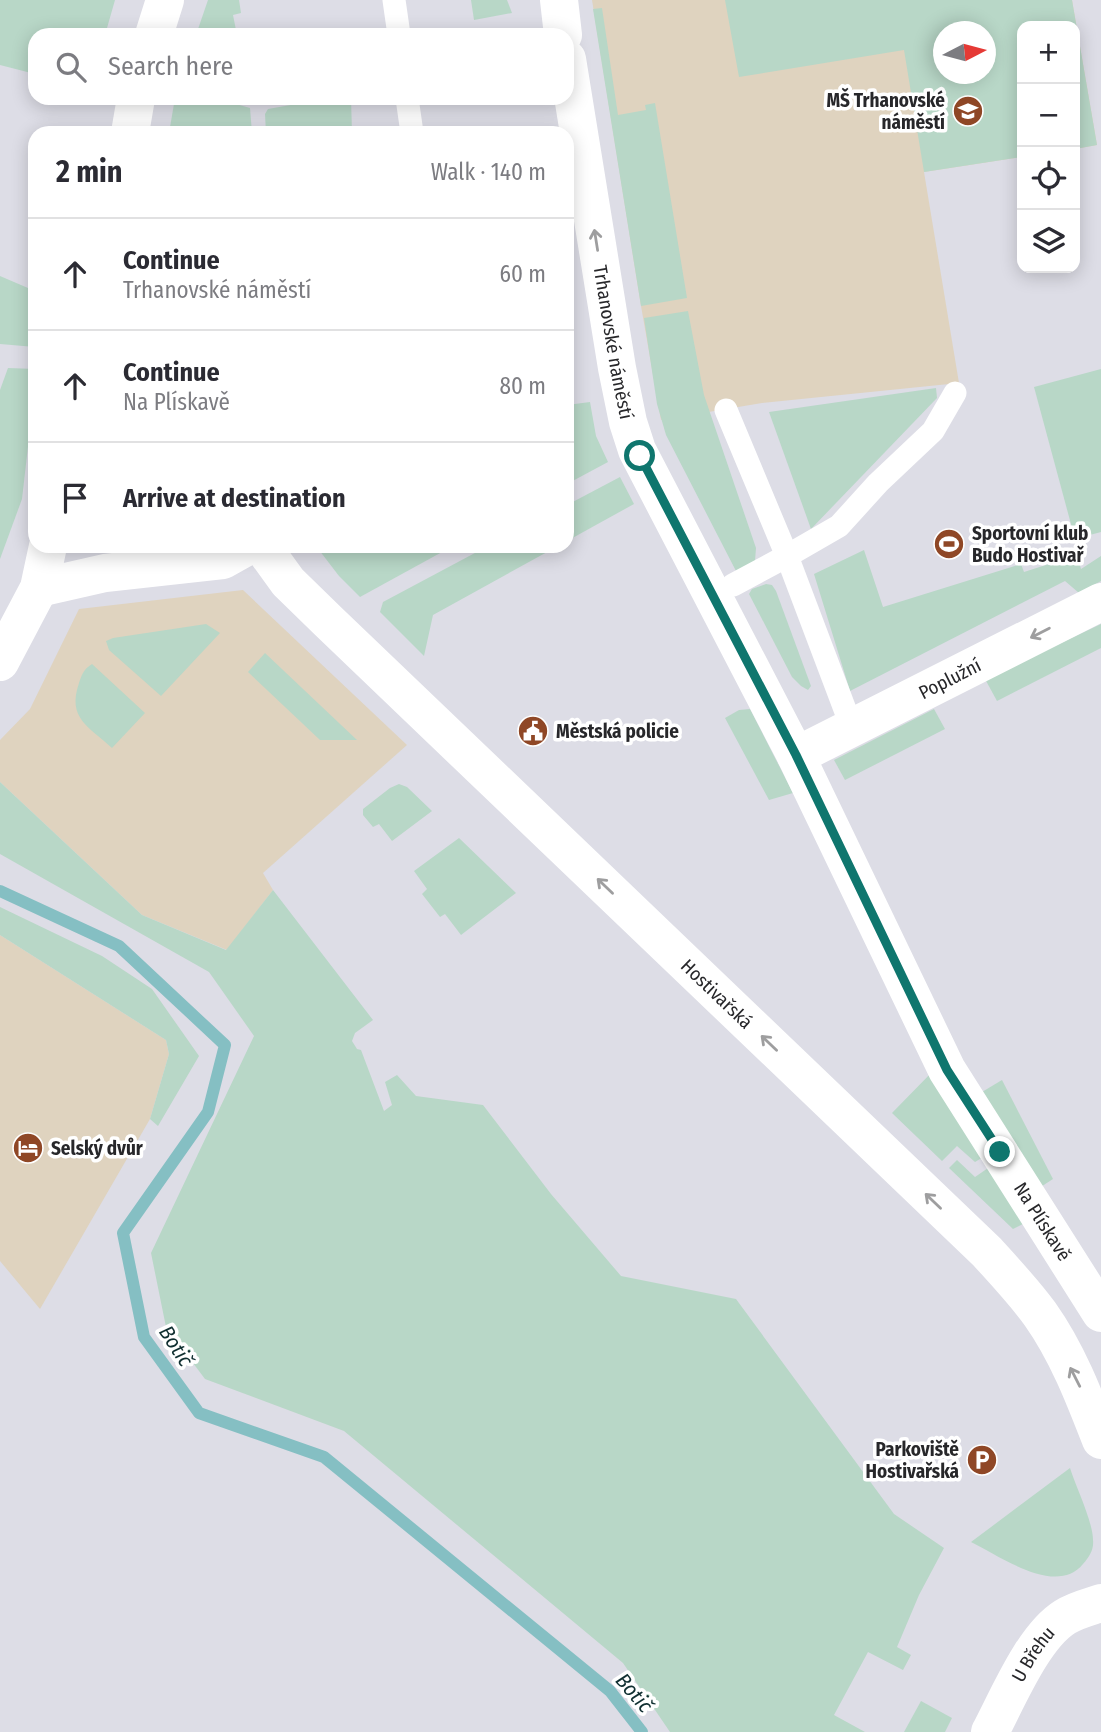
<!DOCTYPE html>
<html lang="en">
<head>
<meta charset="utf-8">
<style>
	:root { --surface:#fff; --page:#f2f2f3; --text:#2b2b33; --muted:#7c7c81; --line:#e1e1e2 }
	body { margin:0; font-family:"Fira Sans Condensed",sans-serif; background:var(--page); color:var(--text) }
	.controls { position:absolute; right:21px; top:21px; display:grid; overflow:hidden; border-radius:14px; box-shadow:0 4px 18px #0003 }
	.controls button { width:63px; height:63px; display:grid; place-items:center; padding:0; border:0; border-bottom:2px solid var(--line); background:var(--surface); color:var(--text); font:35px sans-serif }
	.compass { position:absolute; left:933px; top:21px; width:63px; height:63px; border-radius:50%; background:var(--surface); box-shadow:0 4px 18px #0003; rotate:84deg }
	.stop { position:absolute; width:21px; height:21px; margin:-16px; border:5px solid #0f766e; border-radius:50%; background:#fff }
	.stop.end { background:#0f766e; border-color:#fff; box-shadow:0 2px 7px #0008 }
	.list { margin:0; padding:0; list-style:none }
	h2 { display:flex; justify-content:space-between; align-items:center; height:91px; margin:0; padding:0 28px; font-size:30px }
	h2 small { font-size:23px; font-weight:400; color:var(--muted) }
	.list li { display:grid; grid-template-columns:46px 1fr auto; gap:21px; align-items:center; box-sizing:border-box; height:112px; padding:0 28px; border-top:2px solid var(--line) }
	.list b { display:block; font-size:26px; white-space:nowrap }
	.list p { margin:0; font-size:23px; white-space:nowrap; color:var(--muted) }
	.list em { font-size:23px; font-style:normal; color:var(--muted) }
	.icon { flex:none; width:38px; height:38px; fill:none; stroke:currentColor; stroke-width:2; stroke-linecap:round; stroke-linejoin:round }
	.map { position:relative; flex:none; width:1101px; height:1732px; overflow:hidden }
	.search { position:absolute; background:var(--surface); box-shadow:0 4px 18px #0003; left:28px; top:28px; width:546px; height:77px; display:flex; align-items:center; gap:18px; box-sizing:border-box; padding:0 24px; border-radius:21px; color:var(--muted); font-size:26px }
	.panel { position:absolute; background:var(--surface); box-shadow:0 4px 18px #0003; left:28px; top:126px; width:546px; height:427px; border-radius:21px }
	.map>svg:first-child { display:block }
</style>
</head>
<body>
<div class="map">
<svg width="1101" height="1732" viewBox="0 0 1101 1732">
	<rect width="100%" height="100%" fill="#dddde6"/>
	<!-- commercial -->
	<g fill="#dfd3bf" fill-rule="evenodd">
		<path d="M 592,0 L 1072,0 L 1097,145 L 1075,149 L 1075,26 L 1022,26 L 1022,157 L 924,172 L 959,383 L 762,403 L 661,420 L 641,306 ZM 944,32 L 986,32 L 986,74 L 944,74 Z"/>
		<polygon points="243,590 407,745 263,873 273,890 227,950 142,915 0,782 0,740 30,709 79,609"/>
		<polygon points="0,935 166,1040 169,1054 150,1119 40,1309 0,1261"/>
	</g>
	<!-- green -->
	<g fill="#b8d7c7" fill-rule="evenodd">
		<polygon points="0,0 115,0 105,35 35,35 35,74 0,65"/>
		<polygon points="208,0 239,0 241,13 233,15 237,35 196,35"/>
		<polygon points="471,0 507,0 512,13 474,20"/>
		<path d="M 725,0 L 1072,0 L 1097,145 L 1075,149 L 1075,26 L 1022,26 L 1022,157 L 924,172 L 904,50 L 739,77 ZM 944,32 L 986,32 L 986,74 L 944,74 Z"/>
		<polygon points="602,8 618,115 646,110 645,105 655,103 687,298 641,306 593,9"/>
		<polygon points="175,98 215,98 250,108 252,133 169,133"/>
		<polygon points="330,98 351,98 352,133 266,133 265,114 268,109"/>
		<polygon points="0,276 35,291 35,347 0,344"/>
		<polygon points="688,311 704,395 756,548 755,561 736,571 666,435 657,404 644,318"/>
		<polygon points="8,368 35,369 35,385 22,499 0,559 0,390"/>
		<polygon points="1101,369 1101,532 1075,539 1034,387"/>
		<polygon points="936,388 937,398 811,529 769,412"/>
		<polygon points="590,402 596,436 608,462 567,484 567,405"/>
		<polygon points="620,477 634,504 567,541 567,505"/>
		<polygon points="316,546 453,546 360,597 339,576"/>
		<polygon points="488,546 558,546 433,615 424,656 380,612 383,602"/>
		<polygon points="864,550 883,607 1021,564 1024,572 1077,555 1081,569 1101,556 1101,581 1079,593 1065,581 850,691 814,574"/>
		<polygon points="766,584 772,585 776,591 811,686 808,690 801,686 792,677 749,594 752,589"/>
		<polygon points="206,624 220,633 161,696 109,650 106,641 113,638"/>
		<polygon points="1101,624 1101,648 997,701 985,679"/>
		<polygon points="265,653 357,740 320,740 248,672"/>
		<path d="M 92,664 L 145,713 L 112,748 C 88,726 67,718 79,683 C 82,674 84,669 92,664 Z"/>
		<polygon points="750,709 793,793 769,800 725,718 739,710"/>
		<polygon points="934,709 945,729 845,780 834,760"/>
		<polygon points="0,782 142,915 226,950 273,890 373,1020 355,1033 352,1041 357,1049 361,1050 384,1111 392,1105 385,1082 397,1075 416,1096 483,1105 551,1194 621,1276 736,1299 894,1514 944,1548 919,1595 897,1647 911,1655 903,1670 868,1652 834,1715 865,1732 670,1732 623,1663 344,1431 205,1379 166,1327 151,1253 254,1036 209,972 0,854"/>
		<polygon points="399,784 407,787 432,811 392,841 379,824 373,827 363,815 363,809 390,788"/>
		<polygon points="459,838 516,893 461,935 445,914 440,917 422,894 427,889 414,871"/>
		<polygon points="0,907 102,956 152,989 199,1056 158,1126 150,1119 169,1054 166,1040 0,935"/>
		<polygon points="935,1069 985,1156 975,1162 957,1146 942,1161 892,1113"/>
		<polygon points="1002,1080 1053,1179 1036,1190 982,1092"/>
		<polygon points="957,1160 975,1177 991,1166 1025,1223 1013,1229 949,1168"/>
		<path d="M 1070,1468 C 1076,1487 1093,1522 1093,1540 C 1094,1549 1090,1556 1083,1564 C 1056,1597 1000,1556 971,1542 Z"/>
		<polygon points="921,1701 952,1718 945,1732 904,1732"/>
	</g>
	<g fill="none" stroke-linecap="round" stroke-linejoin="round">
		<!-- stream -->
		<polyline stroke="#85bfc3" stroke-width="12" points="0,891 119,946 225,1045 208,1112 123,1233 144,1337 199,1413 324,1457 610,1691 642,1732"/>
		<!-- lane -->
		<g stroke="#fff" stroke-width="23">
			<polyline points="394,0 399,35"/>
			<polyline points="407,98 412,133"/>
			<polyline points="726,410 787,556 733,585"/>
			<polyline points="852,728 787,556 839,526 878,483 933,431 955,393"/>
		</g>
		<!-- street -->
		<g stroke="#fff" stroke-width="38">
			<polyline points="559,0 563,35"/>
			<path id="s1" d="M 567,59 L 617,368 L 628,422 L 637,450 L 796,756 L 947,1070 L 1101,1313"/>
			<path id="s2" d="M 262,546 L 288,582 L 328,621 L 987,1252 C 1005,1272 1024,1292 1040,1314 C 1067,1352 1084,1396 1101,1440"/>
			<polyline points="39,588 105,573 223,560 248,546"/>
			<path id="s3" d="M 796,756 L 1101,602"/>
			<path id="s4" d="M 990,1732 C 1008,1698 1033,1637 1065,1617 C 1076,1610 1089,1607 1101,1603"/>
		</g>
		<!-- secondary -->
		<g stroke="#fff" stroke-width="38">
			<polyline points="154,35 165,0"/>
			<polyline points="130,133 136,98"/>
			<polyline points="0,662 39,588 48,546"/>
		</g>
	</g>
	<!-- one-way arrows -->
	<defs><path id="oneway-shaft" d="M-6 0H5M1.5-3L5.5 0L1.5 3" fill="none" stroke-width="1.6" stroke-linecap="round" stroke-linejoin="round" transform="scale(1.75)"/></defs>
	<g stroke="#9e9e9f">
		<use href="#oneway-shaft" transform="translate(596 240) rotate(-99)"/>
		<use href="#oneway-shaft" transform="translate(1040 633) rotate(153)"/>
		<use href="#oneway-shaft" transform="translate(605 886) rotate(-136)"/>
		<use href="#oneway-shaft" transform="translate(769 1043) rotate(-136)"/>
		<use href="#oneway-shaft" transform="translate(933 1201) rotate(-136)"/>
		<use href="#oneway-shaft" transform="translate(1075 1377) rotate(-117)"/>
	</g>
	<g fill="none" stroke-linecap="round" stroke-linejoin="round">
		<!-- route -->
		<polyline stroke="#0f766e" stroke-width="9" points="640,456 796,755 947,1070 1000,1152"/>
	</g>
	<!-- icons -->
	<defs>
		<g id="school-disc" transform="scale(1.575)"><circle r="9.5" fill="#8f4726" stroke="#fff"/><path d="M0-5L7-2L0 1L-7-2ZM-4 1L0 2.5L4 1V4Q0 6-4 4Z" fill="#fff"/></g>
		<g id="stadium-disc" transform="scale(1.575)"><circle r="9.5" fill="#8f4726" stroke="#fff"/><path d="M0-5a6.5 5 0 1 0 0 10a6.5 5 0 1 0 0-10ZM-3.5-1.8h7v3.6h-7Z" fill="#fff"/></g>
		<g id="civic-disc" transform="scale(1.575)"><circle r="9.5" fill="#8f4726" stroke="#fff"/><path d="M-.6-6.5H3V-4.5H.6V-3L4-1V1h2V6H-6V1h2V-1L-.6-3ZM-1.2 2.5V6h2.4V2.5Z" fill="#fff"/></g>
		<g id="hotel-disc" transform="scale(1.575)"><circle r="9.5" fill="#8f4726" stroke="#fff"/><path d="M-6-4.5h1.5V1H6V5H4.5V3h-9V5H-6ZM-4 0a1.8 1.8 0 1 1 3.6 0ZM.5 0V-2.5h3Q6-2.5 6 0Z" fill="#fff"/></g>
		<g id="parking-disc" transform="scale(1.575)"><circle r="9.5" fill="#8f4726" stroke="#fff"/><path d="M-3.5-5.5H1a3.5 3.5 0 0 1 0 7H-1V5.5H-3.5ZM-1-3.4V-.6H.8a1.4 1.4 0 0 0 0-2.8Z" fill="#fff"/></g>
	</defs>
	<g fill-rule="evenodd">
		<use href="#school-disc" x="968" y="111"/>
		<use href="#stadium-disc" x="949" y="544"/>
		<use href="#civic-disc" x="533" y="731"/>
		<use href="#hotel-disc" x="28" y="1148"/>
		<use href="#parking-disc" x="982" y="1460"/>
	</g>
	<g text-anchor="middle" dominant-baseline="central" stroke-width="7" stroke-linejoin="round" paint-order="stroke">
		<!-- poi labels -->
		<g font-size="19" font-weight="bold" fill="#27272a" stroke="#fff" text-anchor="start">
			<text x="945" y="100" text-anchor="end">MŠ Trhanovské<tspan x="945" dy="22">náměstí</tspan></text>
			<text x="972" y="533">Sportovní klub<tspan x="972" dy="22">Budo Hostivař</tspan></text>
			<text x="556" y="731">Městská policie</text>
			<text x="51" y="1148">Selský dvůr</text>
			<text x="959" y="1449" text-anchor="end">Parkoviště<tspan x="959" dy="22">Hostivařská</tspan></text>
		</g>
		<!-- street labels -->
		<g font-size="19" fill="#27272a" stroke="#fff">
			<text stroke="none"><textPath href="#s1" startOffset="287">Trhanovské náměstí</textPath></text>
			<text stroke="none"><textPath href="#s3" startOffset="172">Poplužní</textPath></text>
			<text stroke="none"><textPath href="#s2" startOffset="639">Hostivařská</textPath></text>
			<text stroke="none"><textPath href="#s1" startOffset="1270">Na Plískavě</textPath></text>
			<text stroke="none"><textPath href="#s4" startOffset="89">U Břehu</textPath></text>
		</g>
		<!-- water labels -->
		<g font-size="21" font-style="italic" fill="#102f31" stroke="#fff">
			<text transform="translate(176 1346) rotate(57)">Botič</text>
			<text transform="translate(634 1693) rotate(49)">Botič</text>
		</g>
	</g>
</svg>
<div class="controls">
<button>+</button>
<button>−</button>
<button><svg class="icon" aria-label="locate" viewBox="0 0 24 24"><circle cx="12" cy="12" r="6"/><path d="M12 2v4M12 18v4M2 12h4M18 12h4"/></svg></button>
<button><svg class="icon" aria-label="layers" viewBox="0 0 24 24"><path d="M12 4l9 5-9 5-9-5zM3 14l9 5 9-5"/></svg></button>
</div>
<svg class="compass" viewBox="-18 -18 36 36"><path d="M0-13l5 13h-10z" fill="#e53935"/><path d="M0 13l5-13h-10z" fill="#7c7c81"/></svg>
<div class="stop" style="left:640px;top:456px"></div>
<div class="stop end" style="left:1000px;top:1152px"></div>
<div class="search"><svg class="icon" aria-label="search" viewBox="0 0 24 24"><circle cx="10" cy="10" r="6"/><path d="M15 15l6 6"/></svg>Search here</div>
<section class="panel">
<h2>2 min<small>Walk · 140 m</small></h2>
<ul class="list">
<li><svg class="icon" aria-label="ahead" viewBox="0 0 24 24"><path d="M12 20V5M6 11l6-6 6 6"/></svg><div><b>Continue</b><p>Trhanovské náměstí</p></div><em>60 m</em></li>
<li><svg class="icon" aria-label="ahead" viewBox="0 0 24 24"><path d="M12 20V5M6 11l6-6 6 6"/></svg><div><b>Continue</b><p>Na Plískavě</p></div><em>80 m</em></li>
<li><svg class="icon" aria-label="arrive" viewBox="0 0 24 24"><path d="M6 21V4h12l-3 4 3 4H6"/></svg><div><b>Arrive at destination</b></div></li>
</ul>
</section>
</div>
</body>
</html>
